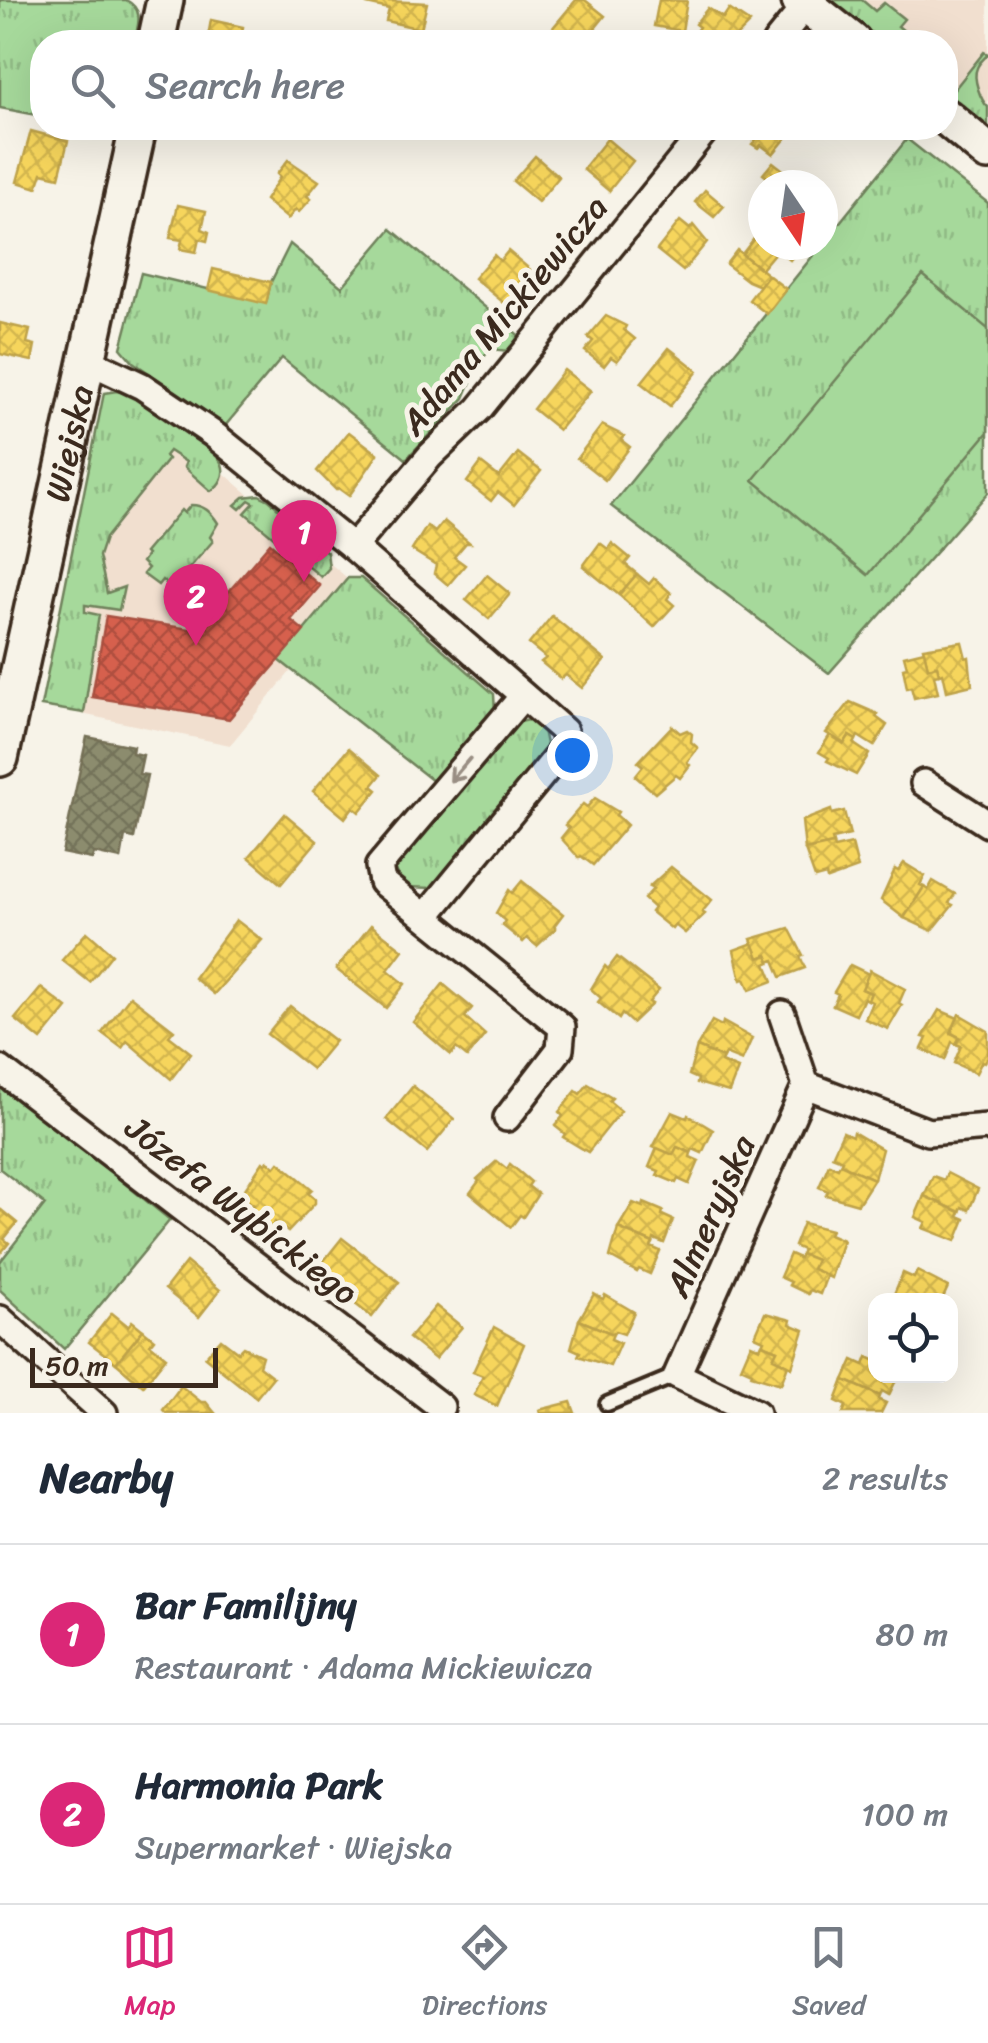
<!DOCTYPE html>
<html lang="en">
<head>
<meta charset="utf-8">
<style>
	:root { --surface:#fff; --page:#f2f2f3; --text:#1f2937; --muted:#747a83; --line:#e0e1e3; --accent:#db2777 }
	body { margin:0; font-family:Sriracha,sans-serif; background:var(--page); color:var(--text) }
	.controls { position:absolute; right:30px; bottom:30px; display:grid; overflow:hidden; border-radius:20px; box-shadow:0 10px 40px #0002 }
	.controls button { width:90px; height:90px; display:grid; place-items:center; padding:0; border:0; border-bottom:2px solid var(--line); background:var(--surface); color:var(--text); font:50px sans-serif }
	.compass { position:absolute; left:748px; top:170px; width:90px; height:90px; border-radius:50%; background:var(--surface); box-shadow:0 10px 40px #0002; rotate:167deg }
	.scale { position:absolute; left:30px; bottom:25px; width:188px; box-sizing:border-box; padding-left:10px; border:5px solid #3b2a1e; border-top:0; font-size:28px; line-height:35px; white-space:nowrap; color:#3b2a1e; -webkit-text-stroke:8px #f7f3e8; paint-order:stroke }
	.you { position:absolute; left:572px; top:755px; width:35px; height:35px; margin:-25px; border:8px solid #fff; border-radius:50%; background:#1a73e8; box-shadow:0 0 0 15px #1a73e833 }
	.badge { display:grid; place-items:center; width:65px; height:65px; border-radius:50%; background:var(--accent); color:#fff; font-size:32px; font-weight:700 }
	.pin { position:absolute; translate:-50% -82px; filter:drop-shadow(0 2px 5px #0008) }
	.pin::after { content:''; position:absolute; top:52px; width:35px; height:30px; background:inherit; clip-path:polygon(0 0,100% 0,50% 100%) }
	.list { margin:0; padding:0; list-style:none }
	h2 { display:flex; justify-content:space-between; align-items:center; height:130px; margin:0; padding:0 40px; font-size:42px }
	h2 small { font-size:32px; font-weight:400; color:var(--muted) }
	.list li { display:grid; grid-template-columns:65px 1fr auto; gap:30px; align-items:center; box-sizing:border-box; height:180px; padding:0 40px; border-top:2px solid var(--line) }
	.list b { display:block; font-size:38px; white-space:nowrap }
	.list p { margin:0; font-size:32px; white-space:nowrap; color:var(--muted) }
	.list em { font-size:32px; font-style:normal; color:var(--muted) }
	.icon { flex:none; width:55px; height:55px; fill:none; stroke:currentColor; stroke-width:2; stroke-linecap:round; stroke-linejoin:round }
	.map { position:relative; flex:none; width:988px; height:1413px; overflow:hidden }
	.search { position:absolute; background:var(--surface); box-shadow:0 10px 40px #0002; left:30px; right:30px; top:30px; height:110px; display:flex; align-items:center; gap:25px; box-sizing:border-box; padding:0 35px; border-radius:40px; color:var(--muted); font-size:38px }
	.sheet { height:490px; background:var(--surface) }
	nav { display:flex; justify-content:space-around; align-items:center; box-sizing:border-box; height:140px; border-top:2px solid var(--line); background:var(--surface); font-size:28px; color:var(--muted) }
	nav a { display:grid; justify-items:center; gap:5px }
	nav .on { color:var(--accent) }
	.map>svg:first-child { display:block }
</style>
</head>
<body>
<div class="map">
<svg width="988" height="1413" viewBox="0 0 988 1413">
	<defs>
		<pattern id="grass-tufts" width="24" height="20" patternUnits="userSpaceOnUse" patternTransform="scale(2.5)"><rect width="24" height="20" fill="#a6d99b"/><path d="M3 7l-1-3M5 7V3M7 7l1-3M15 17l-1-3M17 17v-4M19 17l1-3" fill="none" stroke="#90ba85"/></pattern>
		<pattern id="homes-cross-hatch" width="8" height="8" patternUnits="userSpaceOnUse" patternTransform="scale(2.5)"><rect width="8" height="8" fill="#f6d55c"/><path d="M0 0l8 8M0 8l8-8" fill="none" stroke="#d4b750"/></pattern>
		<pattern id="shops-cross-hatch" width="8" height="8" patternUnits="userSpaceOnUse" patternTransform="scale(2.5)"><rect width="8" height="8" fill="#d6604d"/><path d="M0 0l8 8M0 8l8-8" fill="none" stroke="#af4f3f"/></pattern>
		<pattern id="industry-cross-hatch" width="8" height="8" patternUnits="userSpaceOnUse" patternTransform="scale(2.5)"><rect width="8" height="8" fill="#8c8c6e"/><path d="M0 0l8 8M0 8l8-8" fill="none" stroke="#74735a"/></pattern>
	</defs>
	<rect width="100%" height="100%" fill="#f7f3e8"/>
	<filter id="ink" filterUnits="userSpaceOnUse"><feTurbulence type="fractalNoise" baseFrequency=".01" numOctaves="2"/><feDisplacementMap in="SourceGraphic" scale="20" xChannelSelector="R" yChannelSelector="G"/><feConvolveMatrix kernelMatrix="1 2 1 2 8 2 1 2 1" color-interpolation-filters="sRGB"/></filter>
	<g filter="url(#ink)">
		<!-- built -->
		<g fill="#f1dfcf">
			<polygon points="835,0 988,0 988,129 946,93 946,42 886,42"/>
			<polygon points="112,393 133,396 359,588 230,745 48,707"/>
		</g>
		<!-- grass -->
		<g fill="url(#grass-tufts)" stroke="#70825c" stroke-width="2.5">
			<path d="M 0,0 L 126,0 C 145,10 138,25 134,42 L 42,42 L 42,116 L 0,108 Z"/>
			<polygon points="830,0 862,0 875,11 884,3 904,19 898,26 917,42 883,42"/>
			<path d="M 984,52 L 988,54 C 984,59 979,62 977,68 C 972,78 981,101 988,107 L 988,128 L 949,96 Z"/>
			<polygon points="907,139 988,203 988,493 829,673 611,506"/>
			<polygon points="391,229 522,338 509,351 490,349 478,365 464,398 406,459 282,358 225,426 133,362 121,348 141,273 266,303 271,282 290,244 342,287"/>
			<path d="M 117,391 C 135,393 215,447 222,464 C 226,475 220,485 211,491 L 184,467 L 186,462 L 169,451 L 165,456 L 168,459 L 105,538 L 99,556 L 107,593 L 124,587 L 119,610 L 85,605 L 85,612 L 99,615 L 84,713 L 41,706 L 104,393 Z"/>
			<polygon points="259,495 269,500 327,552 329,568 321,577 245,513 254,503 249,500 240,509 235,505 244,497"/>
			<path d="M 191,505 C 204,505 211,512 218,523 L 210,537 L 213,541 L 178,581 L 174,579 L 168,585 L 162,580 L 158,585 L 143,574 L 148,568 L 142,562 L 147,555 L 145,553 L 181,510 L 184,513 Z"/>
			<polygon points="348,578 361,578 494,694 495,714 433,781 279,660"/>
			<polygon points="529,720 543,730 547,749 433,888 406,887 395,871 399,858 509,730 520,722"/>
			<polygon points="0,1083 170,1220 64,1349 0,1290 0,1262 45,1204 0,1169"/>
		</g>
		<!-- pitch -->
		<polygon fill="#a6d99b" stroke="#70825c" stroke-width="2.5" points="923,275 988,329 988,432 868,575 753,480"/>
		<!-- homes -->
		<g fill="url(#homes-cross-hatch)" stroke="#bea249" stroke-width="2.5">
			<polygon points="368,0 427,3 421,29 386,21 389,9 367,4"/>
			<polygon points="576,0 585,0 605,16 592,32 601,38 597,42 541,42"/>
			<polygon points="659,0 687,1 682,31 654,26"/>
			<polygon points="708,8 723,18 729,9 750,23 731,42 704,42 693,35 699,27 695,24"/>
			<polygon points="211,20 243,27 241,38 249,39 248,42 207,42"/>
			<polygon points="751,128 788,128 792,131 773,154 761,145 758,148 752,144 756,140 747,133"/>
			<polygon points="31,131 68,141 59,177 42,173 37,188 17,182"/>
			<polygon points="607,139 633,161 609,191 583,169"/>
			<polygon points="535,156 559,177 538,202 513,181"/>
			<polygon points="288,160 319,181 307,196 311,199 299,212 296,209 288,219 265,200 280,177 277,174"/>
			<polygon points="773,162 795,179 791,185 777,185 763,174"/>
			<polygon points="705,190 724,206 714,217 695,202"/>
			<polygon points="178,205 206,211 202,229 209,232 207,241 199,239 196,252 180,249 182,240 170,238"/>
			<polygon points="680,221 690,229 693,225 707,242 683,271 657,250"/>
			<polygon points="763,227 763,245 802,245 790,260 777,250 761,269 742,254"/>
			<polygon points="737,250 768,275 760,286 748,281 726,264"/>
			<polygon points="508,251 534,273 510,308 474,278 494,255 500,261"/>
			<polygon points="213,269 271,282 266,304 208,290"/>
			<polygon points="768,275 786,289 767,314 749,300"/>
			<polygon points="606,316 626,326 624,330 635,339 617,361 611,357 604,366 585,351 593,341 588,337"/>
			<polygon points="0,323 30,330 27,343 35,345 32,361 0,354"/>
			<polygon points="669,348 698,371 670,406 641,383"/>
			<polygon points="564,370 591,391 559,430 533,409"/>
			<polygon points="602,425 624,436 621,440 630,447 605,480 577,458"/>
			<polygon points="349,432 378,454 349,496 338,488 336,490 317,471"/>
			<polygon points="518,453 541,471 514,505 498,492 491,501 467,482 481,463 499,477"/>
			<polygon points="444,521 470,543 466,543 454,557 465,565 448,585 434,573 436,565 412,550 427,526 435,532"/>
			<polygon points="600,543 608,549 612,543 630,558 625,564 637,574 619,595 583,566"/>
			<polygon points="637,574 649,584 654,578 671,593 667,599 674,605 654,627 619,595"/>
			<polygon points="487,575 510,594 489,619 466,600"/>
			<polygon points="552,616 605,660 582,688 566,675 561,679 541,662 546,658 529,644"/>
			<polygon points="962,642 966,658 969,657 972,685 947,691 943,673 939,674 937,666 928,668 923,648"/>
			<polygon points="924,651 928,668 937,666 939,674 934,675 938,693 914,698 911,687 907,688 903,668 907,667 904,656"/>
			<polygon points="850,702 878,714 876,717 887,725 874,746 858,736 856,740 849,736 844,744 826,733"/>
			<polygon points="672,726 680,733 687,730 692,734 691,742 698,748 687,762 690,765 680,778 676,775 655,793 635,776 643,766 638,762"/>
			<polygon points="830,735 844,744 849,736 856,740 854,744 869,754 856,775 827,761 829,758 819,752"/>
			<polygon points="349,748 381,775 372,786 377,790 359,812 353,807 345,818 313,791"/>
			<polygon points="595,798 618,812 616,815 627,825 593,865 581,856 579,858 561,838 569,828 565,825 583,804 587,807"/>
			<polygon points="831,810 832,814 844,811 850,835 832,839 833,844 805,850 802,821"/>
			<polygon points="285,814 317,841 281,884 249,857"/>
			<polygon points="833,844 834,848 852,844 858,868 827,879 826,875 815,878 805,850"/>
			<polygon points="904,863 925,876 920,885 924,887 904,918 881,900 895,869 898,871"/>
			<polygon points="671,867 712,900 702,912 705,914 685,933 675,925 672,929 651,912 654,908 644,899 653,889 649,887"/>
			<polygon points="522,881 563,914 554,926 556,928 537,946 527,938 523,942 502,925 505,921 496,913 509,890 512,893"/>
			<polygon points="933,881 955,894 949,903 953,905 932,931 904,918 924,887 928,890"/>
			<polygon points="236,920 262,940 214,994 194,978"/>
			<polygon points="371,925 403,950 388,970 405,984 386,1008 336,969"/>
			<polygon points="789,928 803,955 800,956 805,968 781,977 774,960 770,962 767,955 759,958 751,939"/>
			<polygon points="87,932 112,954 90,982 62,960"/>
			<polygon points="753,943 759,958 767,955 770,962 766,964 773,981 750,990 745,979 741,980 734,950"/>
			<polygon points="617,957 659,990 649,1002 652,1004 632,1023 622,1014 619,1019 598,1002 601,998 591,989 605,966 608,969"/>
			<polygon points="850,965 869,974 862,989 871,993 868,1000 864,998 856,1015 833,1005 838,994 834,992"/>
			<polygon points="870,970 905,989 899,1003 902,1005 888,1029 865,1019 872,1002 868,1000 871,993 862,989"/>
			<polygon points="443,984 472,1008 465,1017 485,1035 467,1057 456,1048 451,1055 413,1022"/>
			<polygon points="41,988 67,1008 41,1040 15,1019"/>
			<polygon points="130,996 174,1030 169,1036 191,1053 171,1079 127,1041 122,1048 102,1033"/>
			<polygon points="290,1006 335,1041 312,1069 267,1034"/>
			<polygon points="939,1010 958,1018 951,1033 960,1037 956,1044 952,1042 945,1060 922,1049 927,1038 923,1037"/>
			<polygon points="959,1014 988,1031 988,1057 985,1062 982,1061 976,1073 954,1063 961,1046 956,1044 960,1037 951,1033"/>
			<polygon points="712,1021 722,1026 723,1022 752,1038 742,1061 725,1054 723,1058 697,1047"/>
			<polygon points="697,1047 723,1058 721,1062 738,1069 729,1092 697,1083 698,1079 689,1075"/>
			<polygon points="588,1084 612,1098 609,1101 621,1111 588,1152 563,1137 565,1134 555,1126 563,1116 559,1112 576,1091 580,1094"/>
			<polygon points="413,1086 454,1119 427,1152 386,1119"/>
			<polygon points="672,1112 687,1118 688,1115 713,1130 702,1153 693,1149 691,1153 677,1147 673,1155 653,1147"/>
			<polygon points="843,1132 852,1136 853,1132 882,1149 874,1179 840,1164 842,1160 832,1156"/>
			<polygon points="677,1147 691,1153 690,1157 699,1161 689,1184 678,1179 676,1183 657,1175 659,1171 649,1167 657,1148 673,1155"/>
			<polygon points="268,1161 275,1167 279,1162 312,1189 308,1193 315,1199 315,1203 288,1232 275,1222 271,1227 250,1210 254,1205 241,1195 263,1162 266,1164"/>
			<polygon points="497,1161 507,1169 510,1164 531,1182 528,1186 538,1194 523,1217 520,1215 511,1227 470,1193 479,1181 477,1179"/>
			<polygon points="829,1164 838,1168 840,1164 874,1179 858,1204 826,1195 828,1191 819,1187"/>
			<polygon points="947,1173 978,1189 969,1210 962,1207 960,1212 924,1196 933,1176 944,1180"/>
			<polygon points="924,1196 960,1212 958,1216 965,1219 956,1241 923,1228 926,1222 915,1217"/>
			<polygon points="633,1203 643,1207 644,1203 663,1211 662,1215 673,1220 664,1243 654,1239 653,1243 618,1228"/>
			<polygon points="0,1209 17,1223 4,1239 9,1243 0,1254"/>
			<polygon points="803,1223 831,1230 829,1234 843,1240 831,1278 812,1269 816,1260 801,1254 803,1250 794,1246"/>
			<polygon points="618,1228 653,1243 651,1247 660,1251 650,1274 639,1269 637,1272 610,1257"/>
			<polygon points="342,1238 399,1282 372,1317 341,1293 338,1294 315,1272"/>
			<polygon points="790,1254 799,1258 801,1254 816,1260 812,1269 827,1275 820,1294 810,1290 808,1294 789,1285 791,1282 780,1277"/>
			<polygon points="186,1262 220,1290 199,1317 165,1289"/>
			<polygon points="917,1271 948,1287 942,1300 909,1300 894,1294 903,1273 914,1278"/>
			<polygon points="594,1294 603,1299 605,1295 634,1312 624,1334 615,1331 613,1334 579,1320"/>
			<polygon points="436,1306 462,1327 435,1359 409,1338"/>
			<polygon points="112,1313 128,1326 132,1321 143,1330 116,1363 89,1342"/>
			<polygon points="765,1313 791,1320 790,1324 804,1330 792,1367 773,1358 777,1350 762,1344 764,1340 755,1336"/>
			<polygon points="579,1320 613,1334 611,1339 620,1343 610,1366 578,1356 580,1352 571,1348"/>
			<polygon points="494,1327 524,1344 497,1406 474,1395 483,1376 473,1372"/>
			<polygon points="143,1330 154,1339 150,1344 166,1357 143,1386 116,1363"/>
			<polygon points="221,1339 238,1352 243,1347 262,1356 259,1366 273,1377 256,1398 205,1357"/>
			<polygon points="751,1344 760,1348 762,1344 777,1350 773,1358 788,1365 781,1384 751,1375 752,1372 741,1367"/>
			<polygon points="867,1357 876,1361 876,1376 898,1376 889,1395 882,1391 880,1396 844,1380 853,1360 864,1365"/>
			<polygon points="844,1380 880,1396 879,1400 886,1403 881,1413 843,1413 846,1406 836,1401"/>
			<polygon points="181,1386 201,1402 206,1402 215,1413 166,1413 163,1410"/>
			<polygon points="571,1402 575,1413 540,1413 539,1410"/>
		</g>
		<!-- shops -->
		<polygon fill="url(#shops-cross-hatch)" stroke="#a8503f" stroke-width="2.5" points="270,543 320,586 291,620 304,631 229,719 92,697 106,616 196,630"/>
		<!-- industry -->
		<polygon fill="url(#industry-cross-hatch)" stroke="#746f56" stroke-width="2.5" points="87,737 133,746 132,753 143,755 139,774 147,775 134,838 125,836 121,859 94,853 92,859 62,853"/>
		<g fill="none" stroke-linecap="round" stroke-linejoin="round">
			<!-- lane casing -->
			<g stroke="#3b2a1e" stroke-width="20">
				<polyline id="lane" points="607,1404 677,1375"/>
			</g>
			<!-- street casing -->
			<g stroke="#3b2a1e" stroke-width="32">
				<g id="street">
					<polyline points="776,42 806,5"/>
					<polyline points="87,360 142,386 213,434 353,547 430,456 479,409 707,128"/>
					<polyline points="353,547 564,731 565,747 427,915"/>
					<polyline points="924,783 988,824"/>
					<polyline points="782,1014 806,1085 928,1132 988,1127"/>
					<polyline points="0,1069 441,1407"/>
					<polyline points="507,1118 560,1049 562,1027 382,882 379,866 523,696"/>
					<polyline points="0,1319 104,1413"/>
					<polyline points="756,1413 677,1375 806,1085"/>
				</g>
			</g>
			<!-- secondary casing -->
			<g stroke="#3b2a1e" stroke-width="42">
				<g id="secondary">
					<polyline points="800,0 853,42"/>
					<polyline points="156,42 165,0"/>
					<polyline points="946,117 988,152"/>
					<path id="s1" d="M 0,758 L 138,128"/>
				</g>
			</g>
			<!-- lane -->
			<use href="#lane" stroke="#f7f3e8" stroke-width="12"/>
			<!-- street -->
			<use href="#street" stroke="#f7f3e8" stroke-width="25"/>
			<!-- secondary -->
			<use href="#secondary" stroke="#f7f3e8" stroke-width="35"/>
		</g>
		<!-- one-way arrows -->
		<defs><path id="oneway-shaft" d="M-6 0H5M1.5-3L5.5 0L1.5 3" fill="none" stroke-width="1.6" stroke-linecap="round" stroke-linejoin="round" transform="scale(2.5)"/></defs>
		<use stroke="#998e83" href="#oneway-shaft" transform="translate(460 770) rotate(130)"/>
	</g>
	<g text-anchor="middle" dominant-baseline="central" stroke-width="10" stroke-linejoin="round" paint-order="stroke">
		<!-- street labels -->
		<g font-size="35" fill="#3b2a1e" stroke="#f7f3e8">
			<text transform="translate(504 315) rotate(-50)">Adama Mickiewicza</text>
			<text stroke="none"><textPath href="#s1" startOffset="322">Wiejska</textPath></text>
			<text transform="translate(242 1210) rotate(38)">Józefa Wybickiego</text>
			<text transform="translate(710 1216) rotate(-66)">Almeryjska</text>
		</g>
	</g>
</svg>
<div class="controls">
<button><svg class="icon" aria-label="locate" viewBox="0 0 24 24"><circle cx="12" cy="12" r="6"/><path d="M12 2v4M12 18v4M2 12h4M18 12h4"/></svg></button>
</div>
<svg class="compass" viewBox="-18 -18 36 36"><path d="M0-13l5 13h-10z" fill="#e53935"/><path d="M0 13l5-13h-10z" fill="#747a83"/></svg>
<div class="scale">50 m</div>
<div class="you"></div>
<div class="pin badge" style="left:304px;top:582px">1</div>
<div class="pin badge" style="left:196px;top:646px">2</div>
<div class="search"><svg class="icon" aria-label="search" viewBox="0 0 24 24"><circle cx="10" cy="10" r="6"/><path d="M15 15l6 6"/></svg>Search here</div>
</div>
<section class="sheet">
<h2>Nearby<small>2 results</small></h2>
<ul class="list">
<li><span class="badge">1</span><div><b>Bar Familijny</b><p>Restaurant · Adama Mickiewicza</p></div><em>80 m</em></li>
<li><span class="badge">2</span><div><b>Harmonia Park</b><p>Supermarket · Wiejska</p></div><em>100 m</em></li>
</ul>
</section>
<nav>
<a class="on"><svg class="icon" aria-label="map" viewBox="0 0 24 24"><path d="M3 6l6-2 6 2 6-2v14l-6 2-6-2-6 2zM9 4v14M15 6v14"/></svg>Map</a>
<a><svg class="icon" aria-label="directions" viewBox="0 0 24 24"><path d="M12 3l9 9-9 9-9-9zM9 14v-3h6M13 9l2 2-2 2"/></svg>Directions</a>
<a><svg class="icon" aria-label="saved" viewBox="0 0 24 24"><path d="M7 4h10v16l-5-4-5 4z"/></svg>Saved</a>
</nav>
</body>
</html>
